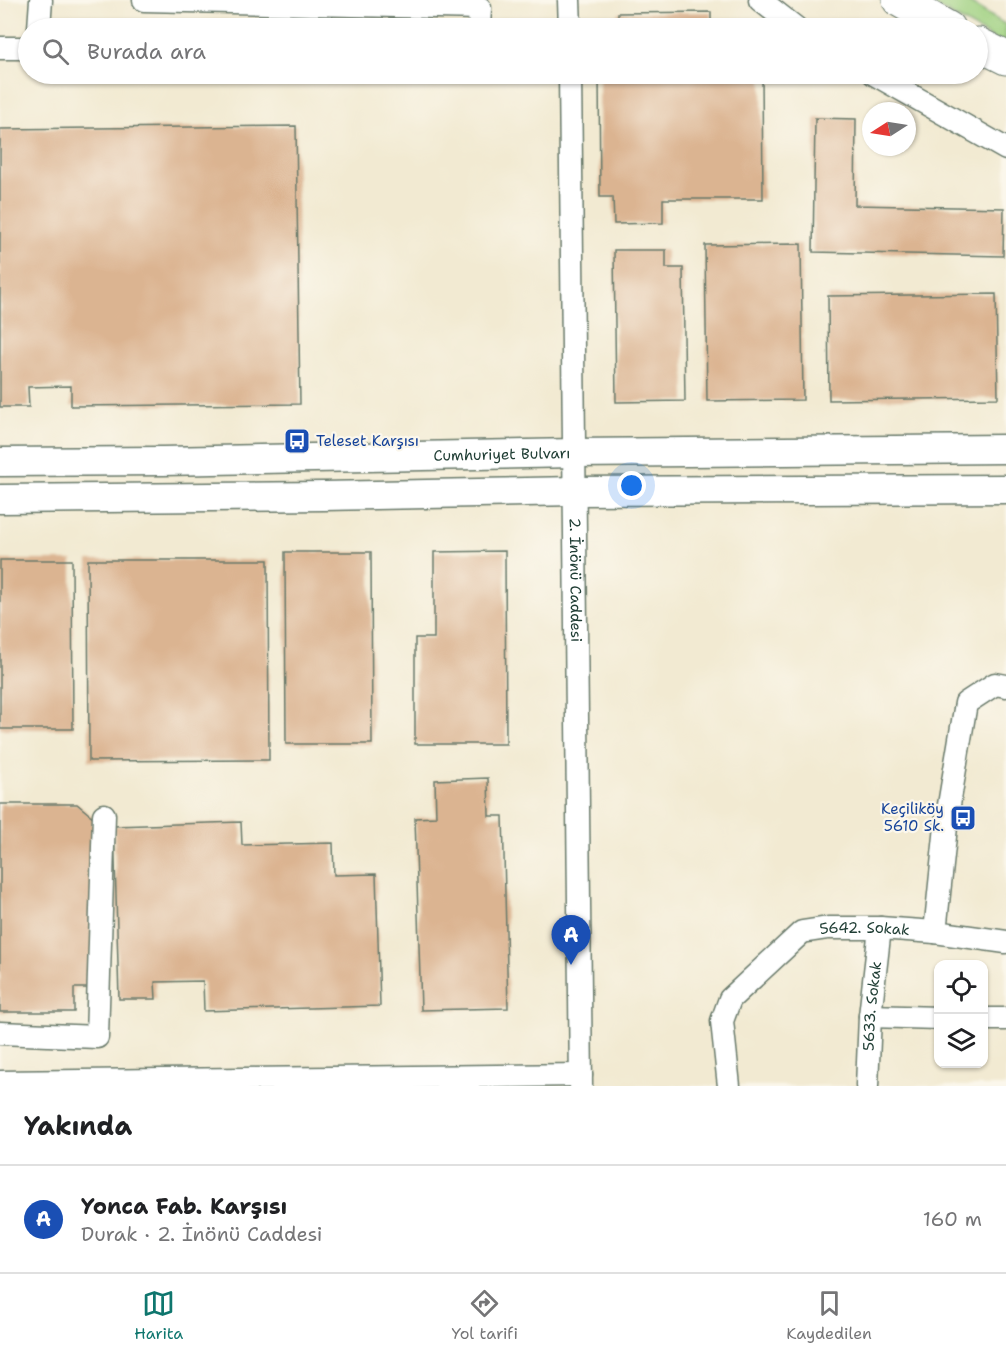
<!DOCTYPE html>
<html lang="tr">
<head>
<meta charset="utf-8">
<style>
	:root { --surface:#fff; --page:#f2f2f2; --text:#202124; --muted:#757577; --line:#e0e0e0; --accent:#0f766e }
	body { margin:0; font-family:"Shantell Sans",sans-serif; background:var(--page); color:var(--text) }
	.controls { position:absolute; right:18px; bottom:18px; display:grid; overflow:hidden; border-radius:12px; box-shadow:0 2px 4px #0004 }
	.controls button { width:54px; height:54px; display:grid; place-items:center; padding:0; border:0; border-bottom:2px solid var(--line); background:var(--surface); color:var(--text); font:30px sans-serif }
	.compass { position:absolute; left:862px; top:102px; width:54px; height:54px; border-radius:50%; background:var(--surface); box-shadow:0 2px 4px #0004; rotate:258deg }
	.you { position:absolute; left:632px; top:486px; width:21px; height:21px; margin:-15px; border:4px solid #fff; border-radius:50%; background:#1a73e8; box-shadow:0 0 0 9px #1a73e833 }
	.badge { display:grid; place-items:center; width:39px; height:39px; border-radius:50%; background:var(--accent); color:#fff; font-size:20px; font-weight:700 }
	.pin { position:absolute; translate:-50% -50px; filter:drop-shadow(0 2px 3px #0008) }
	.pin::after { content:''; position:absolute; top:32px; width:21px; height:18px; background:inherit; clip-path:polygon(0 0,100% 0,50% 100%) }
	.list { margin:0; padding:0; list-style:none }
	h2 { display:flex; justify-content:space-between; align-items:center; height:78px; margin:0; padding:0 24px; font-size:26px }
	h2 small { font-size:20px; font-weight:400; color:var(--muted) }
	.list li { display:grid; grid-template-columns:39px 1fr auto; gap:18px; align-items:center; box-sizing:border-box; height:108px; padding:0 24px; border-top:2px solid var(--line) }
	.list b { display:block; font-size:22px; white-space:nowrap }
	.list p { margin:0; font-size:20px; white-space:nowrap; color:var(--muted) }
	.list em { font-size:20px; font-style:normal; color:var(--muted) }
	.icon { flex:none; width:33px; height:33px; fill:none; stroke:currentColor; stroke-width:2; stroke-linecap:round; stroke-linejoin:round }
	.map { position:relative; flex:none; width:1006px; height:1086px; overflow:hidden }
	.search { position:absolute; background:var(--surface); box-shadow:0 2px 4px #0004; left:18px; right:18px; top:18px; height:66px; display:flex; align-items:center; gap:15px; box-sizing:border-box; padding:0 21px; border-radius:33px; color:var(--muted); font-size:22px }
	.sheet { height:186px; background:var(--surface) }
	nav { display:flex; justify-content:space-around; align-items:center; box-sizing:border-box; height:84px; border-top:2px solid var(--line); background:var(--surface); font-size:16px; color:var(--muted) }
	nav a { display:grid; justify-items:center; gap:3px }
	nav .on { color:var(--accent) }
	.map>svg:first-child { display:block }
</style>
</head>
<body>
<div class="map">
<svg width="1006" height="1086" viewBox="0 0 1006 1086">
	<rect width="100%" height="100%" fill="#fbf7ec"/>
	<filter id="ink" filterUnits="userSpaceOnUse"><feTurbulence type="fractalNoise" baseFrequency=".0167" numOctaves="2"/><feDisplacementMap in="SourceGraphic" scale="12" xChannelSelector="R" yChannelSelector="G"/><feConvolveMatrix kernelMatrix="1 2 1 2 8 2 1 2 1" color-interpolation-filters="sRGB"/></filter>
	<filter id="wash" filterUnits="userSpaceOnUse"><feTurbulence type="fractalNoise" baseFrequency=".008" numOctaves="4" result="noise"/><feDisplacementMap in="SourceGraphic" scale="24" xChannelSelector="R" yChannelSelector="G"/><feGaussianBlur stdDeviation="1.35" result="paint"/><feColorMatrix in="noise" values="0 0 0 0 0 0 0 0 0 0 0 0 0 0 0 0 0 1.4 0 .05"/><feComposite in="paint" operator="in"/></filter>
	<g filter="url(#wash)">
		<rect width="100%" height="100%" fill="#f2ead2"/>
		<!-- green -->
		<polygon fill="#9ed07f" stroke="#5e865a" stroke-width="1.5" points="925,0 965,0 1006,25 1006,46"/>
		<g id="blocks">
			<!-- building -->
			<g fill="#dbb491">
				<polygon points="711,12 711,28 618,28 618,13"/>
				<polygon points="599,74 762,74 763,199 663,199 663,223 614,224 613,197 600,197"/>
				<polygon points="815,118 856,119 855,205 1004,208 1003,256 813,252"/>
				<polygon points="296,126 300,404 71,406 71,386 28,387 29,407 0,407 0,129"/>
				<polygon points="801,244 803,400 707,401 705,245"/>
				<polygon points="614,250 666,250 666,268 683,268 685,401 616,402"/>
				<polygon points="996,294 998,398 829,400 828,296"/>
				<polygon points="505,551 506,744 415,744 415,638 434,638 434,552"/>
				<polygon points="285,552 371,552 372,744 286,744"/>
				<polygon points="0,560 72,560 73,729 0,729"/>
				<polygon points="88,560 268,560 269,760 89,761"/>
				<polygon points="488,778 489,816 503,816 508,1008 421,1010 415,818 436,817 435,780"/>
				<polygon points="0,804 77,804 95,819 95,988 74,988 74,1012 0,1012"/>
				<polygon points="241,822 242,845 333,843 334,875 376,874 380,1006 204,1011 203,981 155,982 156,999 119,999 114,826"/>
			</g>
		</g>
	</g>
	<g filter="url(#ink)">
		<use href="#blocks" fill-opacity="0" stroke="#697a6b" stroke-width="1.5"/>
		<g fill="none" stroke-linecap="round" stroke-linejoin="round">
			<!-- minor casing -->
			<g stroke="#697a6b" stroke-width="25">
				<g id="minor">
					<polyline points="144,0 480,8 479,28"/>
					<polyline points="569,0 570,28"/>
					<polyline points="760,0 796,28"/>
					<polyline points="39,28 41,0"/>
					<polyline points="0,48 28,48"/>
					<path id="s1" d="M 570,74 L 581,1086"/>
					<polyline points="874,74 1006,149"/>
					<polyline points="935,932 947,817 966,703 995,684 1006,686"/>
					<polyline points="870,1016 938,1018"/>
					<polyline points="984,1019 1006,1019"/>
					<polyline points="0,1033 97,1037 104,815"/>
					<polyline points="0,1082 581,1075"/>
					<path id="s2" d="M 729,1086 L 722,1021 L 730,999 L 802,932 L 828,928 L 880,928 L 935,932 L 1006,942"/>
					<path id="s3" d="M 867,1086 L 870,1016 L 880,928"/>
				</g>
			</g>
			<!-- major casing -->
			<g stroke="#697a6b" stroke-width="31">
				<g id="major">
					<path id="s4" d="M 0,462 L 163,461 L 575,453 L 1006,449"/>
					<polyline points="0,499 324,496 576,491 1006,489"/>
				</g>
			</g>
			<!-- highway casing -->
			<g stroke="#697a6b" stroke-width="35">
				<g id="highway">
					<polyline points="899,0 948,28"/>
					<polyline points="978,44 1006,58"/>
				</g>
			</g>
			<!-- minor -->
			<use href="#minor" stroke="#fff" stroke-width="22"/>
			<!-- major -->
			<use href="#major" stroke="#fff" stroke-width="28"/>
			<!-- highway -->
			<use href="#highway" stroke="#fff" stroke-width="33"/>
		</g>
	</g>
	<!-- icons -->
	<defs>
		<g id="bus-square" transform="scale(1.35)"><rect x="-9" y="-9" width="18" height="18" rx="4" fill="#1a4fb4" stroke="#fbf7ec"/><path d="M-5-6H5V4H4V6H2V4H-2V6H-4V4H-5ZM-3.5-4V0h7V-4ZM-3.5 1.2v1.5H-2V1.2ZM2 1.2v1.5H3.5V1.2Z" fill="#fff"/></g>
	</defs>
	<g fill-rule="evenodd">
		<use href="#bus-square" x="297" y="441"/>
		<use href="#bus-square" x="963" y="818"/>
	</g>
	<g text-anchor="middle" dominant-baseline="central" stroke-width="4.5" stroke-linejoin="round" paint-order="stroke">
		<!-- transit labels -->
		<g font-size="15" fill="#164399" stroke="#fbf7ec" text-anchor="start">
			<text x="316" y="441">Teleset Karşısı</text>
			<text x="944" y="809" text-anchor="end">Keçiliköy<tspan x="944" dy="17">5610 Sk.</tspan></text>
		</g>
		<!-- street labels -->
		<g font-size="15" fill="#1f3d34" stroke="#fbf7ec">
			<text stroke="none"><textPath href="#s4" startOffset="502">Cumhuriyet Bulvarı</textPath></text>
			<text stroke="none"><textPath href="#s1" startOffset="506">2. İnönü Caddesi</textPath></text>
			<text stroke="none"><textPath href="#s2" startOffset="250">5642. Sokak</textPath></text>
			<text stroke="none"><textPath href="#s3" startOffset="80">5633. Sokak</textPath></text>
		</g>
	</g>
</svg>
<div class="controls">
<button><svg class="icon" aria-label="locate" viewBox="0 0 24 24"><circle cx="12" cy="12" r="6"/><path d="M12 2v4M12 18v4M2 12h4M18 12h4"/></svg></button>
<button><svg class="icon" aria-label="layers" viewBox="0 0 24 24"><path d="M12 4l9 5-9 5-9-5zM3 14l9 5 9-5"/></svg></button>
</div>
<svg class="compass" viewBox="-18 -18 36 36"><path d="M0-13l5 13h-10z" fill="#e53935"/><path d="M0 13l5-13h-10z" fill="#757577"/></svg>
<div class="you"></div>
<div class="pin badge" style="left:571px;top:965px;background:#1a4fb4">A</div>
<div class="search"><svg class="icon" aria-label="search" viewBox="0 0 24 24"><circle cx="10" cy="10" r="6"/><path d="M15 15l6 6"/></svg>Burada ara</div>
</div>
<section class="sheet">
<h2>Yakında<small></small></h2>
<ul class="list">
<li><span class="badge" style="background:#1a4fb4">A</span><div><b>Yonca Fab. Karşısı</b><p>Durak · 2. İnönü Caddesi</p></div><em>160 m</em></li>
</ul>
</section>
<nav>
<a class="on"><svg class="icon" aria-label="map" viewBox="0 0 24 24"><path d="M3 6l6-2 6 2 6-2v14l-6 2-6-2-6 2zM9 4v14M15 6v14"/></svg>Harita</a>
<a><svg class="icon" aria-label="directions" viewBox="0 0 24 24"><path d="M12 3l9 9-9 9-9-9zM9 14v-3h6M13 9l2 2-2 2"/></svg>Yol tarifi</a>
<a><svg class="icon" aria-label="saved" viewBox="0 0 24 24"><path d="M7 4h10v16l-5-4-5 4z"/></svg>Kaydedilen</a>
</nav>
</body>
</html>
